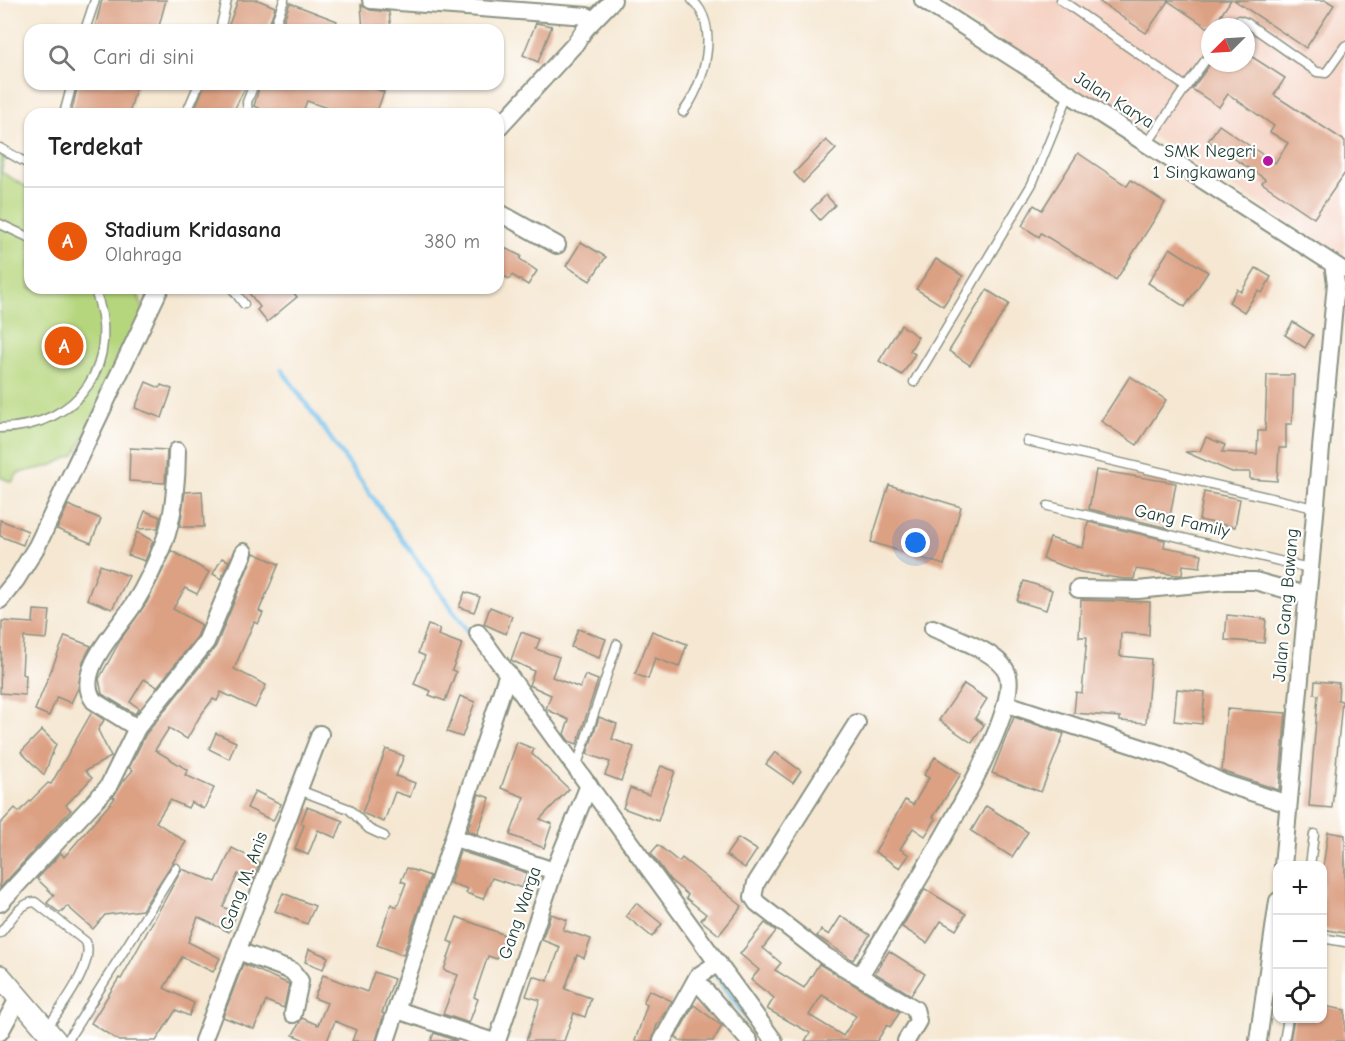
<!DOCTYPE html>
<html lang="id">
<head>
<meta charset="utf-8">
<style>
	:root { --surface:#fff; --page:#f2f2f2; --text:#222; --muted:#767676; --line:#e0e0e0; --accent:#ea580c }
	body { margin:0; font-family:"Comic Neue",sans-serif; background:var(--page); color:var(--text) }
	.controls { position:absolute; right:18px; bottom:18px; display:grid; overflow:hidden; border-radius:12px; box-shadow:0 2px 4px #0004 }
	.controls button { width:54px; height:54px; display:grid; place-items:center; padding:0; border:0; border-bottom:2px solid var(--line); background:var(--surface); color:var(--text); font:30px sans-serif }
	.compass { position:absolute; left:1201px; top:18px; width:54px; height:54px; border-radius:50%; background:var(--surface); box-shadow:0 2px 4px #0004; rotate:246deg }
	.you { position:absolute; left:916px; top:543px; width:21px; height:21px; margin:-15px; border:4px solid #fff; border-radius:50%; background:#1a73e8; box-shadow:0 0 0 9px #1a73e833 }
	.badge { display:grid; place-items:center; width:39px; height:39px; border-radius:50%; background:var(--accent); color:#fff; font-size:20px; font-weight:700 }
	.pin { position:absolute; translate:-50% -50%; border:3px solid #fff; box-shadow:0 2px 6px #0006 }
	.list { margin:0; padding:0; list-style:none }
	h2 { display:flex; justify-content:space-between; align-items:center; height:78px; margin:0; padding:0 24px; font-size:26px }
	h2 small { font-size:20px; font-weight:400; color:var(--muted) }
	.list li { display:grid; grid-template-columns:39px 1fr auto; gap:18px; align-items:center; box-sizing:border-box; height:108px; padding:0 24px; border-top:2px solid var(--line) }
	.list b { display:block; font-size:22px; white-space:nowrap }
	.list p { margin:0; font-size:20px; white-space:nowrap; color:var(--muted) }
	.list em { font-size:20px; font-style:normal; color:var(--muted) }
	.icon { flex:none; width:33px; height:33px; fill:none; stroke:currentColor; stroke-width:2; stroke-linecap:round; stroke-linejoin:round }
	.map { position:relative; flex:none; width:1345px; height:1041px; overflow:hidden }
	.search { position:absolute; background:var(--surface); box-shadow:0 2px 4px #0004; left:24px; top:24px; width:480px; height:66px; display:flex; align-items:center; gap:15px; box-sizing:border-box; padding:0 21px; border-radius:18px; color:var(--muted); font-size:22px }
	.panel { position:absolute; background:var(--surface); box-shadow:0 2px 4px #0004; left:24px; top:108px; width:480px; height:186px; border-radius:18px }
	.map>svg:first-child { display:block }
</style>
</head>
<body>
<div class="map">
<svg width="1345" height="1041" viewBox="0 0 1345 1041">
	<rect width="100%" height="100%" fill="#fff"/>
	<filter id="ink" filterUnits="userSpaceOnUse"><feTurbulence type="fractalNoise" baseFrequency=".0167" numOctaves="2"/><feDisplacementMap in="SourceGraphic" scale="12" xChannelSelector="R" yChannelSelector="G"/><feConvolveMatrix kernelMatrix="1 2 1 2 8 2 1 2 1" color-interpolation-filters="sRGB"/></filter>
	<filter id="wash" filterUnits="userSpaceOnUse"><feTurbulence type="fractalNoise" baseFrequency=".008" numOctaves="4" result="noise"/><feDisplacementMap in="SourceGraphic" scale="24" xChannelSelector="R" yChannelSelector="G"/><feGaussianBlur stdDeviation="1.35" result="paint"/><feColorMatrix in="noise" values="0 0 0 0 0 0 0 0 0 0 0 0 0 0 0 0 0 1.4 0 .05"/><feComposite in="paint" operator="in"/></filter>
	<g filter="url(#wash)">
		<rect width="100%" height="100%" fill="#f5e7d1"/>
		<!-- built -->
		<path fill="#f5d2c2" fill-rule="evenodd" d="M 937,0 L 1345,0 L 1345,258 ZM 1210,27 L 1246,27 L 1246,63 L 1210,63 Z"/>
		<!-- green -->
		<polygon fill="#b6d67d" stroke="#6a8a58" stroke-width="1.5" points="0,151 6,153 1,172 30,189 30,288 136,288 144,312 75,455 50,466 18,473 12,482 0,477"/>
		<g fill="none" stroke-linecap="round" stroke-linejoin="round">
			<!-- stream -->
			<g stroke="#70c1ec" stroke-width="4.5">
				<polyline points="282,370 484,654"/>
				<polyline points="633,860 763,1041"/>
			</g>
		</g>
		<g id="blocks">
			<!-- building -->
			<g fill="#dca083" fill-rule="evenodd">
				<polygon points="102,0 166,0 158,30 106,30 95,27"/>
				<polygon points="238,0 258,0 275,7 267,30 227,30"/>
				<polygon points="1097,0 1231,0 1213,27 1207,27 1168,1 1146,33"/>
				<polygon points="1234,0 1326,0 1334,5 1306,48"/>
				<polygon points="290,3 337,21 333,30 280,30"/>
				<polygon points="361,5 370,10 389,12 391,30 363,30"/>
				<polygon points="536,23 552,26 538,62 523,55"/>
				<polygon points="1246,53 1285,78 1274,95 1345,141 1345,173 1314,218 1262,183 1265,179 1208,141 1219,125 1275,163 1288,143 1270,132 1274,126 1228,94 1219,107 1192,89 1211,63 1246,63"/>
				<polygon points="78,84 137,84 129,114 71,114"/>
				<polygon points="205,84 247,84 232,114 193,114"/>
				<polygon points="260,84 362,84 384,92 376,114 344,114 307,101 302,114 273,114 254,106"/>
				<polygon points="826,140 836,149 803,183 794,173"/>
				<polygon points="1078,153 1127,186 1131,180 1165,203 1116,280 1041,233 1039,237 1022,226 1034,205 1042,210"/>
				<polygon points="826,195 835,205 820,220 811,210"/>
				<polygon points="581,242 606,257 590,281 566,266"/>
				<polygon points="498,245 521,256 520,259 537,271 528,285 512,275 510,279 498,274"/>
				<polygon points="1170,248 1208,272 1185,307 1148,283"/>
				<polygon points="936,259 963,276 943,306 916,289"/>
				<polygon points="1256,268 1271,277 1262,293 1258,291 1244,312 1229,302 1237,289 1241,292"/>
				<polygon points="245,288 290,288 297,297 267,322 257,310 260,307"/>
				<polygon points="987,290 1009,304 970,365 949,351"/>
				<polygon points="1293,322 1313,335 1305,348 1285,335"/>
				<polygon points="901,325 918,337 910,351 915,354 902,375 879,361"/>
				<polygon points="1267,375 1294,375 1292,424 1286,424 1286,448 1279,448 1277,481 1250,479 1250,472 1232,472 1185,452 1200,451 1206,437 1225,445 1222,452 1257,454 1258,431 1265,431"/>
				<polygon points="1130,376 1166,400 1137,445 1101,421"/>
				<polygon points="146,382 160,388 161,385 172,389 162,418 135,408"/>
				<polygon points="130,448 167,450 165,483 129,481"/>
				<polygon points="1096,470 1176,483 1168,528 1089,509"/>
				<polygon points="889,485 961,507 944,565 871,542"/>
				<polygon points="202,491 204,527 180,527 185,492"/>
				<polygon points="1204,492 1240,499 1235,527 1199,520"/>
				<polygon points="68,505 101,519 91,543 57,529"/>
				<polygon points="145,511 160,517 158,528 138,529"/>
				<polygon points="0,520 28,531 23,545 0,536"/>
				<polygon points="1088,522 1165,540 1164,547 1202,554 1200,567 1183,565 1182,575 1177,575 1136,569 1134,579 1124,579 1080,572 1043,559 1050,538 1083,548"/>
				<polygon points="137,532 153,541 145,561 128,555"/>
				<polygon points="172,551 209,572 197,594 185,588 173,609 202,625 197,637 157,687 144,679 130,702 139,708 135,714 102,694 99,679 121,639 147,602"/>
				<polygon points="254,553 279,564 259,611 263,613 258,624 254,622 234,669 266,685 255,708 221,692 217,701 213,699 200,716 187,739 169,728 155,750 188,770 185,775 214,788 204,809 191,802 188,808 170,800 156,822 186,842 142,910 105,915 93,929 67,906 60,913 47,903 54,895 37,879 61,853 64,857 115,798 113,797 122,783 133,770 129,768 146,734 216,646"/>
				<polygon points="222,558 229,561 221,579 213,574"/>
				<polygon points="100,565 129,576 112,609 87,599"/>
				<polygon points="1024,581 1052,590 1046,610 1017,601"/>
				<polygon points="465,592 480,597 474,612 459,607"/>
				<polygon points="1081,600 1150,602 1149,635 1121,633 1120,656 1151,659 1146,723 1120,721 1120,717 1074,713 1076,692 1082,693 1087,637 1079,637"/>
				<polygon points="490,607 512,616 506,634 484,624"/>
				<polygon points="34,610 50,611 47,639 24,637 22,674 26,675 25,695 0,693 2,621 33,623"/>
				<polygon points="1227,615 1266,619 1264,643 1225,640"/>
				<polygon points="428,625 440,629 438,635 462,644 452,670 456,672 445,701 429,695 431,691 414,684 425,656 418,653"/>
				<polygon points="578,629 606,639 599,658 571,647"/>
				<polygon points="652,631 687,644 679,667 655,658 648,679 635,674"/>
				<polygon points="521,632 540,639 536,649 559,657 552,677 580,688 585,675 598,680 577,744 569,741 564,734 569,720 546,709 551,695 529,685 534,671 511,660"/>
				<polygon points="65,636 91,646 83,661 78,688 71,703 57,697 49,716 35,710"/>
				<polygon points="1315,681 1339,683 1338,700 1342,701 1332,808 1309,806 1318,695 1314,694"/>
				<polygon points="964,684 987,699 975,718 984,725 972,743 939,720"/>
				<polygon points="1177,689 1205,692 1202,724 1174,721"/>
				<polygon points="460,696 475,702 462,737 447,732"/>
				<polygon points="1227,709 1286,713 1279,790 1222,771"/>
				<polygon points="92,712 104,720 98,730 111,757 85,771 92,778 66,805 71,810 0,888 0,824 15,808 19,812 48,783 51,784"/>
				<polygon points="599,717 617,724 612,739 634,747 621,781 605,775 610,762 587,754"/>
				<polygon points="1014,717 1064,734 1041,792 992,773"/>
				<polygon points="42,730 56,744 44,775 21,752"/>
				<polygon points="216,733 236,742 229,759 209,749"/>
				<polygon points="517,742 534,749 532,754 569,789 540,819 552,824 544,848 510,835 524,797 501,788"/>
				<polygon points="386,749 404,756 396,776 415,783 410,797 395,792 384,822 362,813"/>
				<polygon points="775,752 801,771 793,783 766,764"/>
				<polygon points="935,757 961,774 933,817 936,819 925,836 913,828 900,849 909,855 900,868 875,852 905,800 913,805 929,778 924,775"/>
				<polygon points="661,766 675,771 658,821 623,808 630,788 649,795"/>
				<polygon points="255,791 281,804 273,821 247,808"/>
				<polygon points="479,794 490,798 477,834 467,831"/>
				<polygon points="986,806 1028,832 1012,857 971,831"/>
				<polygon points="307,807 343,821 336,838 318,830 308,855 295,849 304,825 301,823"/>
				<polygon points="1328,832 1345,835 1345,933 1323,929 1323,867"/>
				<polygon points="738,838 757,850 745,868 726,855"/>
				<polygon points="658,845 679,862 682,858 742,906 719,935 701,920 706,914 686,898 688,895 670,880 651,853"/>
				<polygon points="232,848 260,862 253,881 238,874 223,907 237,913 229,932 198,917 188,942 220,958 213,972 182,957 164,988 194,1003 189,1016 176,1010 156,1041 119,1041 91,1023 119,978 121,979 182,869 216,882"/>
				<polygon points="460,851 527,873 522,888 492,878 483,899 466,893 468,889 450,883"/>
				<polygon points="407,868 430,876 403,955 377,945 391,904 397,907 406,883 401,881"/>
				<polygon points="925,889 966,914 956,930 941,921 927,943 902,927"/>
				<polygon points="283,893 315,906 307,924 275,911"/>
				<polygon points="636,903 662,924 652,937 626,916"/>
				<polygon points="551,914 567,920 563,930 591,939 584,958 577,955 565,989 591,998 585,1017 574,1013 564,1041 526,1041 540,1000 526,996 533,976 548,981 560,947 542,940"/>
				<polygon points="841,916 870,935 853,960 817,936 821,930 829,935"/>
				<polygon points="457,917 505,935 497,959 488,956 474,997 478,999 469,1023 443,1014 458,975 444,970 453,943 448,941"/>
				<path d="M 765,923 L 776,931 L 763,948 L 781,963 L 775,970 L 804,988 L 819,964 L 900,1012 L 890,1027 L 887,1025 L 877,1041 L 805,1041 L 810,1033 L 767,1009 L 774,998 L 751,980 L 759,970 L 740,954 ZM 822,995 L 856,1016 L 843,1036 L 809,1015 Z"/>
				<polygon points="309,949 328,957 323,969 305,962"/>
				<polygon points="889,951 925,974 911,995 875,973"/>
				<polygon points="243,964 289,984 284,1008 266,1001 254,1029 223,1017"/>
				<polygon points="374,972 394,979 382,1013 384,1014 376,1041 352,1041 356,1030 335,1021 327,1041 307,1041 293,1035 302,1018 318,1025 327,1003 314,998 323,975 367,992"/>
				<polygon points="649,990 672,1001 657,1025 652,1041 635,1041 647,1005 643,1003"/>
				<polygon points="694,1005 722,1026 713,1041 681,1041 676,1037"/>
				<polygon points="1323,1006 1345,1010 1345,1041 1290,1041 1294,1018 1323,1018"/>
				<polygon points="434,1033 457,1041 431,1041"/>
			</g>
		</g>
	</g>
	<g filter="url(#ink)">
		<use href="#blocks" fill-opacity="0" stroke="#8a9282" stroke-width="1.5"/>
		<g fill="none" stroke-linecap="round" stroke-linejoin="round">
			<!-- service casing -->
			<g stroke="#8a9282" stroke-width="11">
				<g id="service">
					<polyline points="1061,0 1186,87 1147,144"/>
					<polyline points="1230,27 1239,20 1247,23 1317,72 1326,73 1345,46"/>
					<polyline points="85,30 95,0"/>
					<polyline points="220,30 227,0"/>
					<polyline points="273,30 284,0"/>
					<polyline points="1186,87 1210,54"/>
					<path d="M 683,112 C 704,86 721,26 692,0"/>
					<polyline points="64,114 72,84"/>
					<polyline points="186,114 199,84"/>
					<polyline points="248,114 247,102 254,84"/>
					<polyline points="0,148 30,165"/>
					<polyline points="0,224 30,238"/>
					<polyline points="232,288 244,304"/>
					<polyline points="914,382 1032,184 1069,94"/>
					<path d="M 0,428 C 80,427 124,361 94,288"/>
					<polyline points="1027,441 1314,508"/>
					<polyline points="1048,506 1309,568"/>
					<polyline points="576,768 617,644"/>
					<polyline points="299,790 349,809 369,829 384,836"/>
					<polyline points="1310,866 1314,834"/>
					<path d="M 0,933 C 9,923 20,902 35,902 L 86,942 C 96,964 58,1011 46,1030"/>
					<polyline points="1322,938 1345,942"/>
					<polyline points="67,1041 176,868"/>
					<polyline points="1284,1041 1288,1018"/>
				</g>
			</g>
			<!-- minor casing -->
			<g stroke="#8a9282" stroke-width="20">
				<g id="minor">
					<polyline points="371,0 587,16 588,25 575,44 498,128"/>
					<polyline points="923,0 1341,269"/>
					<polyline points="587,27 613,0"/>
					<polyline points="498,212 557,245"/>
					<polyline points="1078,589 1138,590 1226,581 1255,581 1306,595"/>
					<polyline points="0,600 16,580 37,546 160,288"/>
					<polyline points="478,633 774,1041"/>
					<polyline points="1007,704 1170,757 1223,783 1288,804"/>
					<polyline points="857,723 756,883 753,897 757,903 825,956 915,1009 918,1021 906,1041"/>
					<path d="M 137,728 L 94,701 C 72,673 120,627 134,604 C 146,585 156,563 164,542 C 174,518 177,477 177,451"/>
					<polyline points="455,838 554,871"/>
					<polyline points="1283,866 1336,283 1333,264"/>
					<polyline points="0,903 108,787 137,728 206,642 244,552"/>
					<polyline points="238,951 292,971 300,981 293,1014"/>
					<path d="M 860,976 C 890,924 1020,727 1008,676 C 1003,653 953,637 933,628"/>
					<polyline points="696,980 749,1041"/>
					<polyline points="397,1010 491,1041"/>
					<polyline points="0,1032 19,997"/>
					<polyline points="203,1041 320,734"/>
					<polyline points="386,1041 508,673"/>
					<polyline points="497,1041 554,871 589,785"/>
					<polyline points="662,1041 698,976 718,963"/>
					<polyline points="1258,1041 1278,901"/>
				</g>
			</g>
			<!-- tertiary casing -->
			<g stroke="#8a9282" stroke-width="24">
				<polyline id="tertiary" points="0,976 56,1041"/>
			</g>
			<!-- service -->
			<use href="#service" stroke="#fff" stroke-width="8"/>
			<!-- minor -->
			<use href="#minor" stroke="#fff" stroke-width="16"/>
			<!-- tertiary -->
			<use href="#tertiary" stroke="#fff" stroke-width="21"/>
		</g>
	</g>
	<!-- markers -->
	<circle fill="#b5179e" stroke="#fff" stroke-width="2" cx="1268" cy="161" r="6"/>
	<g text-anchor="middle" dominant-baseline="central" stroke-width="4.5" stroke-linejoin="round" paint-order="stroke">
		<!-- street labels -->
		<g font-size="18" fill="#1f3d34" stroke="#fff">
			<text transform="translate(1114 100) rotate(32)">Jalan Karya</text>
			<text transform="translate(1182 521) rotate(13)">Gang Family</text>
			<text transform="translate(1286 605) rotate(-85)">Jalan Gang Bawang</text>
			<text transform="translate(244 881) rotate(-69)">Gang M. Anis</text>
			<text transform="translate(520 913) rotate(-71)">Gang Warga</text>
		</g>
		<!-- poi labels -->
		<g font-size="18" fill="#1f3d34" stroke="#fff" text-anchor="end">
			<text x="1256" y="151">SMK Negeri<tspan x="1256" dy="21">1 Singkawang</tspan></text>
		</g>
	</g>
</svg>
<div class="controls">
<button>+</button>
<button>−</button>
<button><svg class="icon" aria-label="locate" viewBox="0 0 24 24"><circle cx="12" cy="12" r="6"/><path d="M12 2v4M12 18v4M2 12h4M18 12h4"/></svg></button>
</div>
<svg class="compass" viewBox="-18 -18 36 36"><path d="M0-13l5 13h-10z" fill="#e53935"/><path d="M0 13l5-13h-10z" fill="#767676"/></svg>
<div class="you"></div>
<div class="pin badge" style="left:64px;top:346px">A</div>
<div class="search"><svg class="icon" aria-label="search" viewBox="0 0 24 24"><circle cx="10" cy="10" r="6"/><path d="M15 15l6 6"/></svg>Cari di sini</div>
<section class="panel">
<h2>Terdekat<small></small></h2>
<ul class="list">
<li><span class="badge">A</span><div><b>Stadium Kridasana</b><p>Olahraga</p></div><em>380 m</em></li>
</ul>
</section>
</div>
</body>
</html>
